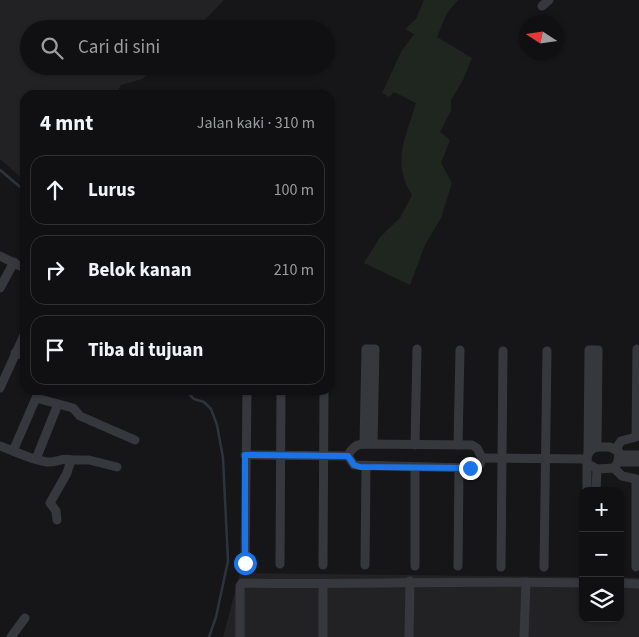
<!DOCTYPE html>
<html lang="id">
<head>
<meta charset="utf-8">
<style>
	:root { --surface:#101012; --page:#1e1e20; --text:#f1f3f6; --muted:#9c9d9f; --line:#303032 }
	body { margin:0; font-family:"Source Sans 3",sans-serif; background:var(--page); color:var(--text) }
	.controls { position:absolute; right:15px; bottom:15px; display:grid; overflow:hidden; border-radius:10px; box-shadow:0 1px 4px #0004 }
	.controls button { width:45px; height:45px; display:grid; place-items:center; padding:0; border:0; border-bottom:1px solid var(--line); background:var(--surface); color:var(--text); font:25px sans-serif }
	.compass { position:absolute; left:519px; top:15px; width:45px; height:45px; border-radius:50%; background:var(--surface); box-shadow:0 1px 4px #0004; rotate:282deg }
	.stop { position:absolute; width:15px; height:15px; margin:-11px; border:4px solid #1a73e8; border-radius:50%; background:#fff }
	.stop.end { background:#1a73e8; border-color:#fff; box-shadow:0 1px 5px #0008 }
	.list { margin:0; padding:0; list-style:none }
	h2 { display:flex; justify-content:space-between; align-items:center; height:65px; margin:0; padding:0 20px; font-size:21px }
	h2 small { font-size:16px; font-weight:400; color:var(--muted) }
	.list li { display:grid; grid-template-columns:32px 1fr auto; gap:15px; align-items:center; box-sizing:border-box; height:70px; margin:0 10px 10px; padding:0 10px; border:1px solid var(--line); border-radius:15px }
	.list b { display:block; font-size:19px; white-space:nowrap }
	.list em { font-size:16px; font-style:normal; color:var(--muted) }
	.icon { flex:none; width:28px; height:28px; fill:none; stroke:currentColor; stroke-width:2; stroke-linecap:round; stroke-linejoin:round }
	.map { position:relative; flex:none; width:639px; height:637px; overflow:hidden }
	.search { position:absolute; background:var(--surface); box-shadow:0 1px 4px #0004; left:20px; top:20px; width:315px; height:55px; display:flex; align-items:center; gap:12px; box-sizing:border-box; padding:0 18px; border-radius:28px; color:var(--muted); font-size:19px }
	.panel { position:absolute; background:var(--surface); box-shadow:0 1px 4px #0004; left:20px; top:90px; width:315px; height:305px; border-radius:15px }
	.map>svg:first-child { display:block }
</style>
</head>
<body>
<div class="map">
<svg width="639" height="637" viewBox="0 0 639 637">
	<rect width="100%" height="100%" fill="#161618"/>
	<!-- built -->
	<g fill="#222225">
		<polygon points="0,0 224,0 196,29 29,29 29,66 157,66 142,79 121,85 116,95 25,95 25,181 0,159"/>
		<polygon points="240,573 583,577 583,618 620,618 620,577 639,578 639,637 223,637"/>
	</g>
	<!-- green -->
	<path fill="#1e261f" d="M 424,0 L 458,0 L 447,13 L 437,37 L 472,58 L 463,80 L 451,100 L 451,111 L 440,132 L 450,140 L 441,163 L 452,183 L 441,218 L 425,245 L 410,285 L 364,263 L 380,237 L 400,218 L 412,195 C 391,162 406,137 416,103 L 394,92 L 389,97 L 382,93 L 401,52 L 414,34 L 405,29 L 416,19 Z"/>
	<g fill="none" stroke-linecap="round" stroke-linejoin="round">
		<!-- stream -->
		<g stroke="#2c353c" stroke-width="2.5">
			<polyline points="0,170 25,191"/>
			<polyline points="185,390 194,399 204,402 211,409 217,425 223,458 228,561 216,617 209,637"/>
		</g>
		<!-- street -->
		<g stroke="#37383d" stroke-width="9">
			<polyline points="542,6 549,0"/>
			<polyline points="0,256 20,266 25,265"/>
			<polyline points="0,288 14,262"/>
			<polyline points="15,353 25,356"/>
			<polyline points="0,388 25,333"/>
			<path d="M 364,444 L 472,445 L 477,448 L 482,458 L 480,464 L 470,468 L 354,465 L 348,456 C 351,449 356,444 364,444 Z"/>
			<polyline points="364,444 366,349 375,349 373,444"/>
			<polyline points="415,445 417,349"/>
			<polyline points="458,445 460,350"/>
			<path d="M 0,446 C 15,451 31,460 47,462 C 56,463 63,457 71,460 L 67,473 L 50,503 L 56,511 L 57,520"/>
			<path d="M 597,447 L 610,447 L 619,452 L 618,462 L 614,468 L 597,469 L 587,463 C 586,455 590,449 597,447 Z"/>
			<polyline points="616,449 621,441 636,437 637,349"/>
			<polyline points="13,451 36,398 73,408 80,416 135,440"/>
			<polyline points="588,454 589,350 598,350 597,447"/>
			<polyline points="245,455 348,456"/>
			<polyline points="619,455 639,455"/>
			<polyline points="482,458 587,459"/>
			<polyline points="36,459 58,404"/>
			<polyline points="71,460 89,460 117,467"/>
			<polyline points="618,462 639,462"/>
			<polyline points="614,468 622,476 636,479 636,567"/>
			<polyline points="587,491 587,463"/>
			<polyline points="596,491 597,469"/>
			<polyline points="245,563 247,390"/>
			<polyline points="280,564 281,390"/>
			<polyline points="323,565 324,390"/>
			<polyline points="365,565 366,467"/>
			<polyline points="415,566 415,468"/>
			<polyline points="458,566 459,468"/>
			<polyline points="501,567 503,351"/>
			<polyline points="544,567 547,351"/>
			<polyline points="620,583 639,584"/>
			<polyline points="323,584 323,637"/>
			<polyline points="11,637 25,618"/>
			<path d="M 240,637 L 240,586 L 242,583 C 356,585 469,580 583,583"/>
			<polyline points="409,637 410,581"/>
			<polyline points="524,637 526,582"/>
		</g>
	</g>
	<g fill="none" stroke-linecap="round" stroke-linejoin="round">
		<!-- route -->
		<polyline stroke="#1a73e8" stroke-width="6" points="245,563 245,455 348,456 354,465 360,467 470,468"/>
	</g>
</svg>
<div class="controls">
<button>+</button>
<button>−</button>
<button><svg class="icon" aria-label="layers" viewBox="0 0 24 24"><path d="M12 4l9 5-9 5-9-5zM3 14l9 5 9-5"/></svg></button>
</div>
<svg class="compass" viewBox="-18 -18 36 36"><path d="M0-13l5 13h-10z" fill="#e53935"/><path d="M0 13l5-13h-10z" fill="#9c9d9f"/></svg>
<div class="stop" style="left:245px;top:563px"></div>
<div class="stop end" style="left:470px;top:468px"></div>
<div class="search"><svg class="icon" aria-label="search" viewBox="0 0 24 24"><circle cx="10" cy="10" r="6"/><path d="M15 15l6 6"/></svg>Cari di sini</div>
<section class="panel">
<h2>4 mnt<small>Jalan kaki · 310 m</small></h2>
<ul class="list">
<li><svg class="icon" aria-label="ahead" viewBox="0 0 24 24"><path d="M12 20V5M6 11l6-6 6 6"/></svg><div><b>Lurus</b></div><em>100 m</em></li>
<li><svg class="icon" aria-label="right" viewBox="0 0 24 24"><path d="M7 20v-9h11M14 6l5 5-5 5"/></svg><div><b>Belok kanan</b></div><em>210 m</em></li>
<li><svg class="icon" aria-label="arrive" viewBox="0 0 24 24"><path d="M6 21V4h12l-3 4 3 4H6"/></svg><div><b>Tiba di tujuan</b></div></li>
</ul>
</section>
</div>
</body>
</html>
